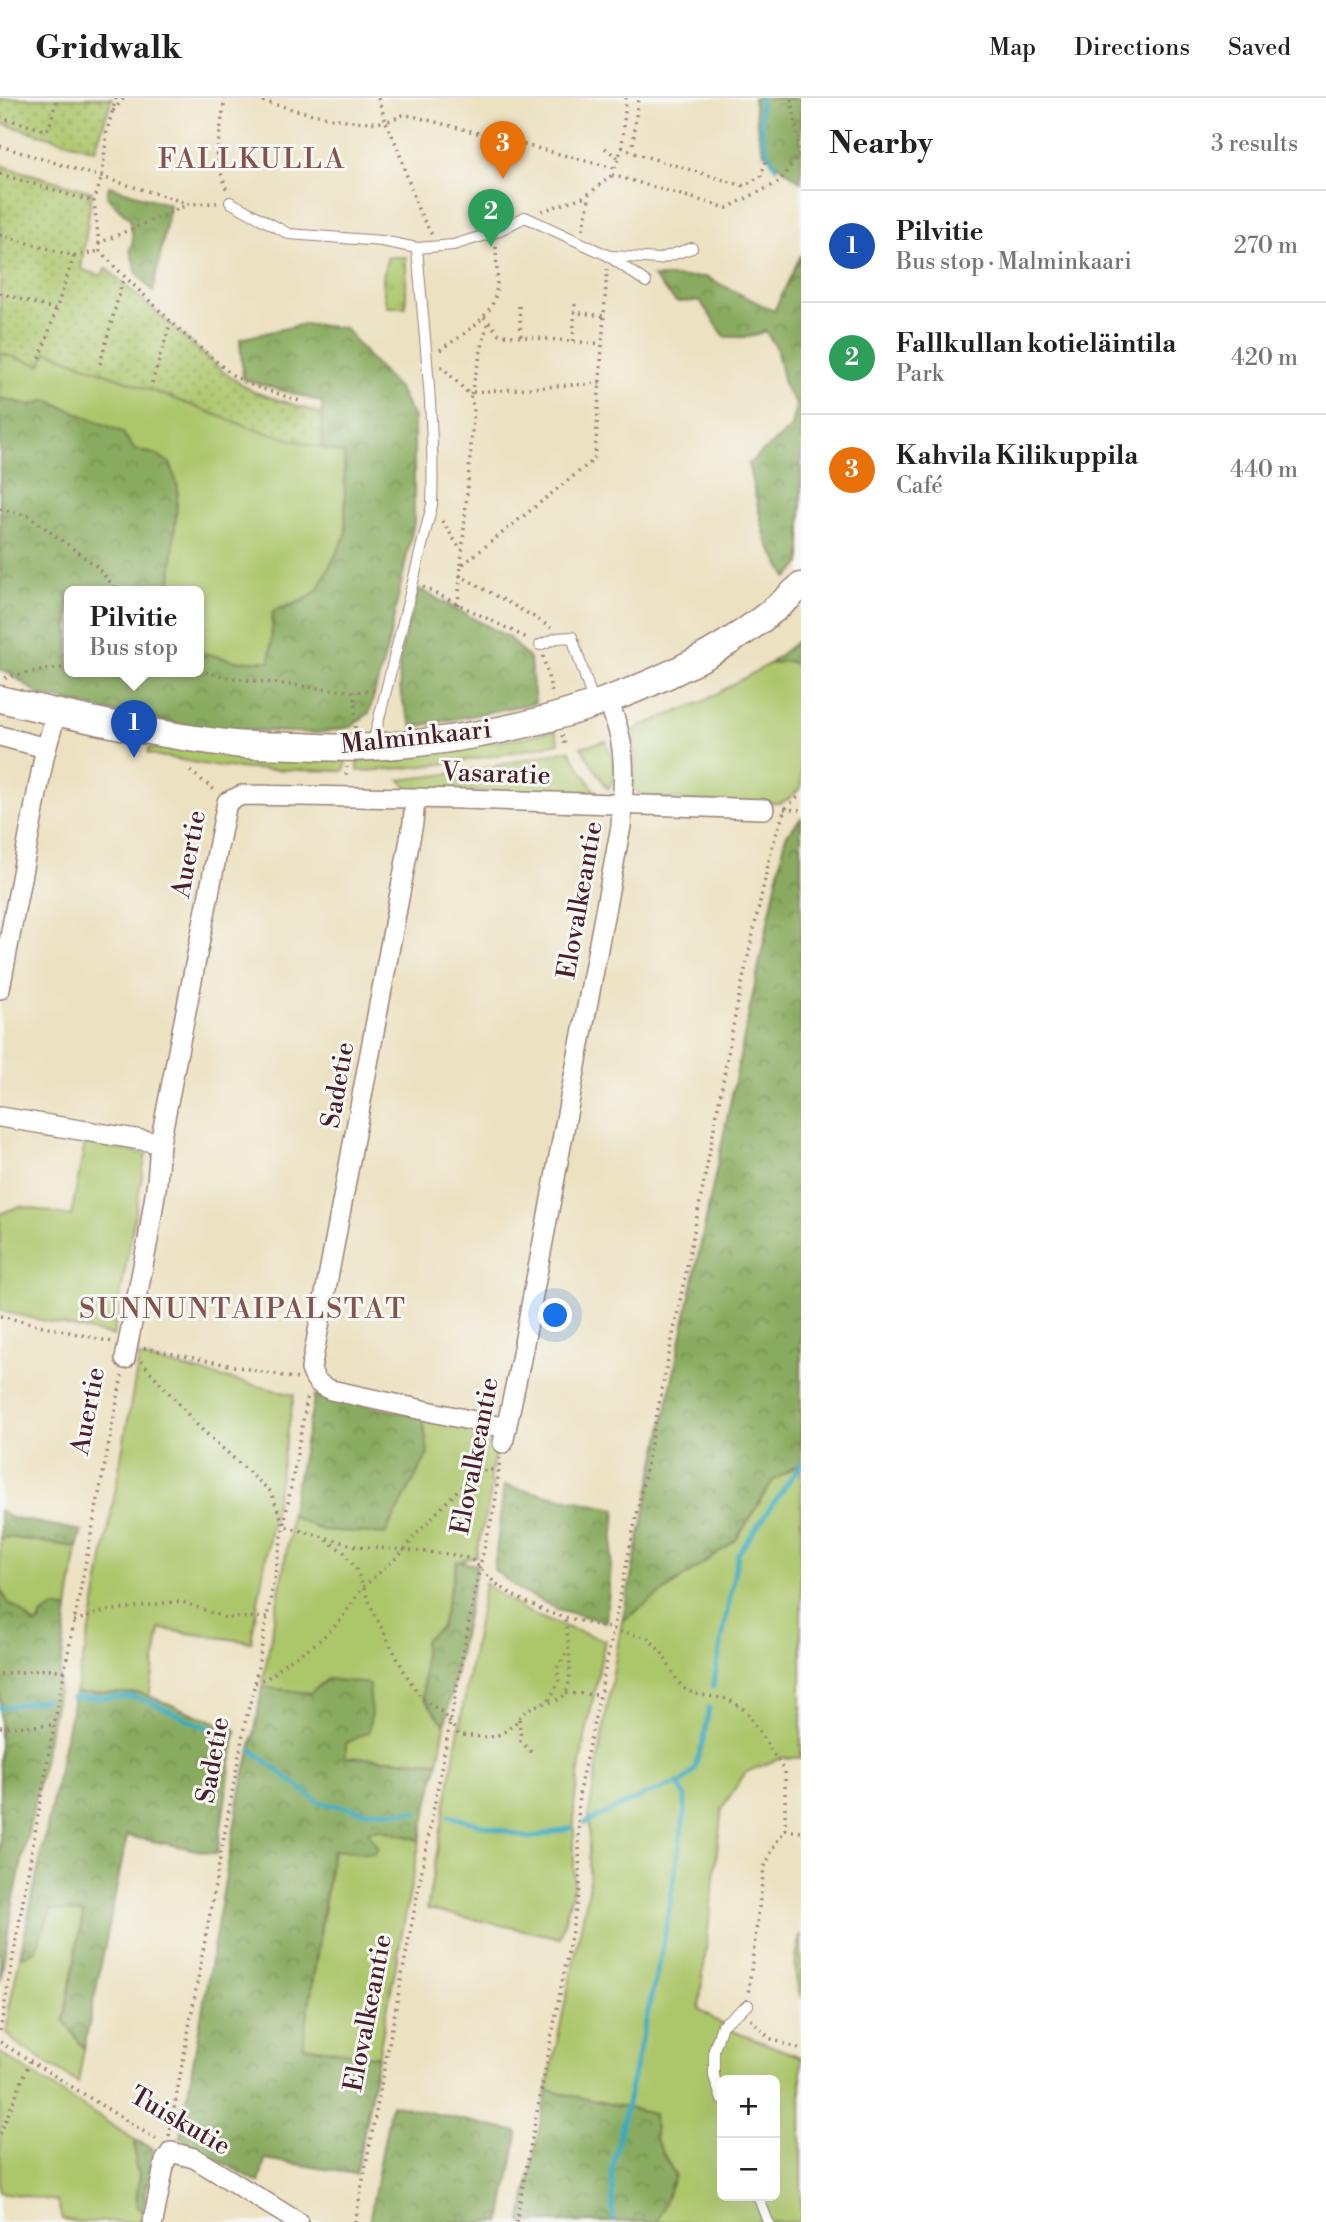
<!DOCTYPE html>
<html lang="en">
<head>
<meta charset="utf-8">
<style>
	:root { --surface:#fff; --page:#f6f6f6; --text:#202124; --muted:#757577; --line:#e0e0e0; --accent:#0b8043 }
	body { margin:0; font-family:"Libre Bodoni",serif; background:var(--page); color:var(--text) }
	.controls { position:absolute; right:21px; bottom:21px; display:grid; overflow:hidden; border-radius:10px; box-shadow:0 7px 28px #0002 }
	.controls button { width:63px; height:63px; display:grid; place-items:center; padding:0; border:0; border-bottom:2px solid var(--line); background:var(--surface); color:var(--text); font:35px sans-serif }
	.you { position:absolute; left:556px; top:1218px; width:24px; height:24px; margin:-18px; border:5px solid #fff; border-radius:50%; background:#1a73e8; box-shadow:0 0 0 10px #1a73e833 }
	.badge { display:grid; place-items:center; width:46px; height:46px; border-radius:50%; background:var(--accent); color:#fff; font-size:23px; font-weight:700 }
	.pin { position:absolute; translate:-50% -58px; filter:drop-shadow(0 2px 4px #0008) }
	.pin::after { content:''; position:absolute; top:37px; width:24px; height:21px; background:inherit; clip-path:polygon(0 0,100% 0,50% 100%) }
	.popup { position:absolute; left:64px; top:488px; width:140px; height:91px; box-sizing:border-box; display:grid; place-content:center; border-radius:10px; background:var(--surface); filter:drop-shadow(0 2px 5px #0005); font-size:23px; white-space:nowrap; color:var(--muted) }
	.popup b { font-size:26px; color:var(--text) }
	.popup::after { content:''; position:absolute; left:50%; top:100%; margin-left:-14px; border:14px solid transparent; border-top-color:var(--surface) }
	.list { margin:0; padding:0; list-style:none }
	h2 { display:flex; justify-content:space-between; align-items:center; height:91px; margin:0; padding:0 28px; font-size:30px }
	h2 small { font-size:23px; font-weight:400; color:var(--muted) }
	.list li { display:grid; grid-template-columns:46px 1fr auto; gap:21px; align-items:center; box-sizing:border-box; height:112px; padding:0 28px; border-top:2px solid var(--line) }
	.list b { display:block; font-size:26px; white-space:nowrap }
	.list p { margin:0; font-size:23px; white-space:nowrap; color:var(--muted) }
	.list em { font-size:23px; font-style:normal; color:var(--muted) }
	.map { position:relative; flex:none; width:801px; height:2124px; overflow:hidden }
	header { display:flex; align-items:center; gap:42px; box-sizing:border-box; height:98px; padding:0 35px; background:var(--surface); border-bottom:2px solid var(--line) }
	header strong { font-size:33px }
	nav { display:flex; gap:38px; margin-inline-start:auto; font-size:24px }
	main { display:flex }
	aside { flex:1; background:var(--surface) }
	.map>svg:first-child { display:block }
</style>
</head>
<body>
<header>
<strong>Gridwalk</strong>
<nav><a>Map</a><a>Directions</a><a>Saved</a></nav>
</header>
<main>
<div class="map">
<svg width="801" height="2124" viewBox="0 0 801 2124">
	<defs>
		<pattern id="forest-crowns" width="20" height="18" patternUnits="userSpaceOnUse" patternTransform="scale(1.75)"><rect width="20" height="18" fill="#89ab5f"/><path d="M2 6a3 3 0 1 1 6 0M12 15a3 3 0 1 1 6 0" fill="none" stroke="#728b4f"/></pattern>
		<pattern id="park-tufts" width="24" height="20" patternUnits="userSpaceOnUse" patternTransform="scale(1.75)"><rect width="24" height="20" fill="#acc66b"/><path d="M3 7l-1-3M5 7V3M7 7l1-3M15 17l-1-3M17 17v-4M19 17l1-3" fill="none" stroke="#8ea058"/></pattern>
		<pattern id="garden-dots" width="8" height="8" patternUnits="userSpaceOnUse" patternTransform="scale(1.75)"><rect width="8" height="8" fill="#acc66b"/><path d="M2 2h.1M6 6h.1" fill="none" stroke="#8ea058" stroke-width="1.8" stroke-linecap="round"/></pattern>
	</defs>
	<rect width="100%" height="100%" fill="#f6f6f2"/>
	<filter id="ink" filterUnits="userSpaceOnUse"><feTurbulence type="fractalNoise" baseFrequency=".0143" numOctaves="2"/><feDisplacementMap in="SourceGraphic" scale="14" xChannelSelector="R" yChannelSelector="G"/><feConvolveMatrix kernelMatrix="1 2 1 2 8 2 1 2 1" color-interpolation-filters="sRGB"/></filter>
	<filter id="wash" filterUnits="userSpaceOnUse"><feTurbulence type="fractalNoise" baseFrequency=".00686" numOctaves="4" result="noise"/><feDisplacementMap in="SourceGraphic" scale="28" xChannelSelector="R" yChannelSelector="G"/><feGaussianBlur stdDeviation="1.57" result="paint"/><feColorMatrix in="noise" values="0 0 0 0 0 0 0 0 0 0 0 0 0 0 0 0 0 1.4 0 .05"/><feComposite in="paint" operator="in"/></filter>
	<g filter="url(#wash)">
		<rect width="100%" height="100%" fill="#ece1c1"/>
		<!-- grass -->
		<g fill="#acc66b" stroke="#7b724b" stroke-width="2" fill-rule="evenodd">
			<polygon points="47,253 254,331 344,355 346,437 318,491 305,502 273,513 270,563 236,563 199,554 199,494 170,494 178,390 158,357 134,351 122,334 48,302 31,307 0,300 0,255 41,267"/>
			<polygon points="788,563 801,568 801,690 787,702 780,705 712,704 649,699 638,695 633,688 634,634 638,629 702,604 769,566"/>
			<path d="M 555,632 L 559,645 C 491,659 426,671 358,673 L 357,663 L 521,640 Z"/>
			<path d="M 606,643 C 611,659 619,676 608,691 L 581,649 Z"/>
			<polygon points="149,650 186,651 343,662 346,665 345,671 342,673 248,671 208,667 148,656"/>
			<polygon points="569,652 596,695 410,693 400,682 477,672"/>
			<polygon points="85,1045 146,1056 113,1238 0,1213 0,1116 20,1108 71,1118"/>
			<polygon points="139,1259 294,1297 251,1544 160,1531 149,1599 141,1595 75,1595 92,1523"/>
			<polygon points="423,1319 493,1332 498,1341 489,1384 493,1386 476,1458 457,1464 423,1599 445,1627 438,1664 346,1659 345,1645 328,1581 310,1595 262,1589 289,1439 290,1417 321,1432"/>
			<path d="M 801,1365 L 801,1660 L 781,1660 L 746,1674 L 722,1710 L 699,1911 L 732,1933 L 801,1959 L 801,2124 L 657,2124 L 675,2077 L 655,2041 L 654,2016 L 547,1992 L 589,1790 L 589,1716 L 622,1523 L 736,1442 L 773,1383 ZM 722,1982 L 775,1982 L 775,2098 L 722,2098 Z"/>
			<polygon points="7,1439 77,1449 68,1512 54,1509 35,1528 20,1512 8,1505 0,1489 0,1441"/>
			<path d="M 485,1485 C 524,1518 558,1527 605,1542 L 581,1660 L 574,1708 L 574,1787 L 560,1840 L 427,1811 Z"/>
			<polygon points="379,1731 420,1742 378,1959 303,1948 333,1752 368,1733"/>
			<polygon points="51,1811 83,1815 64,1922 84,1951 78,1985 15,1944 7,1935 8,1916 20,1858 35,1854"/>
			<path d="M 801,1835 L 801,1900 C 792,1877 795,1859 801,1835 Z"/>
			<polygon points="0,1955 135,2042 135,2067 139,2075 136,2108 143,2114 141,2124 77,2124 62,2121 57,2103 0,2094"/>
		</g>
		<!-- forest -->
		<g fill="url(#forest-crowns)" stroke="#6a6545" stroke-width="2">
			<polygon points="753,0 801,0 801,84 764,55 759,39"/>
			<polygon points="109,88 170,107 153,194 137,175 130,152 133,142 130,121 107,99"/>
			<polygon points="801,157 801,465 787,480 766,442 748,366 792,329 796,306 785,290 776,249 765,233 750,239 725,239 700,203 676,204 653,179 706,179 774,213"/>
			<polygon points="304,226 345,230 369,260 399,291 414,320 414,424 388,547 369,615 351,629 317,635 213,631 129,618 40,597 8,574 0,572 0,300 31,307 47,302 122,334 134,351 158,357 171,366 178,390 170,494 69,494 69,574 199,574 199,554 236,563 270,563 273,513 305,502 318,491 346,437 344,356 322,350 322,304 243,281 240,241"/>
			<path d="M 419,491 L 508,539 L 530,562 L 535,605 L 413,629 C 386,577 404,543 419,491 Z"/>
			<polygon points="801,540 801,568 788,563 769,566"/>
			<polygon points="801,720 801,1365 773,1383 736,1442 622,1523 786,738"/>
			<polygon points="315,1297 423,1319 428,1356 385,1436 321,1432 290,1417"/>
			<polygon points="504,1388 616,1411 606,1524 557,1511 521,1493 494,1472"/>
			<polygon points="0,1412 9,1419 82,1433 77,1449 7,1439 0,1441"/>
			<polygon points="457,1463 477,1467 445,1627 423,1599 424,1542 441,1529"/>
			<polygon points="0,1489 8,1505 20,1512 35,1528 40,1525 41,1518 55,1509 68,1512 58,1593 12,1810 0,1884"/>
			<polygon points="328,1581 369,1586 371,1613 369,1634 346,1645 346,1659 438,1664 420,1742 379,1731 368,1733 378,1751 374,1756 332,1752 303,1948 378,1959 356,2076 265,2061 259,2085 180,2040 241,1691 256,1628 262,1589 310,1595"/>
			<polygon points="75,1595 141,1595 236,1632 217,1756 127,1738 84,1951 64,1922 83,1815 51,1811 35,1854 20,1858"/>
			<polygon points="547,1992 654,2016 655,2041 675,2077 657,2124 521,2124"/>
			<polygon points="391,2006 518,2034 501,2124 369,2124"/>
			<polygon points="135,2042 153,2050 143,2114 136,2108 139,2075 135,2067"/>
		</g>
		<!-- park -->
		<path fill="url(#park-tufts)" stroke="#7b724b" stroke-width="2" d="M 388,159 L 406,159 L 406,209 L 387,209 C 382,190 381,178 388,159 Z"/>
		<!-- garden -->
		<g fill="url(#garden-dots)" stroke="#7b724b" stroke-width="2">
			<polygon points="0,0 112,0 95,52 0,25"/>
			<polygon points="0,67 92,94 81,171 101,178 106,170 226,276 254,294 322,316 322,350 254,331 47,253 41,267 0,255"/>
		</g>
		<g fill="none" stroke-linecap="round" stroke-linejoin="round">
			<!-- stream -->
			<g stroke="#3caabb" stroke-width="5">
				<path d="M 760,0 C 759,26 762,47 776,69"/>
				<polyline points="713,1589 738,1456 801,1366"/>
				<polyline points="72,1600 135,1599 153,1605 198,1626 232,1637"/>
				<polyline points="0,1610 46,1601"/>
				<polyline points="252,1652 318,1704 363,1713 417,1714"/>
				<polyline points="449,1718 530,1740 571,1730"/>
				<polyline points="585,1725 645,1697 684,1683 694,1672 704,1640 709,1610"/>
				<polyline points="613,2121 612,2071 663,1848 685,1712 685,1699 678,1685"/>
			</g>
		</g>
	</g>
	<g filter="url(#ink)">
		<g fill="none" stroke-linecap="round" stroke-linejoin="round">
			<!-- lane casing -->
			<g stroke="#9b8076" stroke-width="12">
				<g id="lane">
					<polyline points="230,104 289,136 382,143 417,150 453,147 496,134 525,119 607,157 646,184"/>
					<polyline points="611,158 659,161 692,150"/>
					<polyline points="540,547 557,540 572,539 594,606"/>
					<path d="M 372,649 L 432,407 C 435,321 424,236 417,150"/>
					<polyline points="722,2002 714,1978 714,1952 722,1927 748,1907"/>
					<polyline points="758,2098 768,2124"/>
				</g>
			</g>
			<!-- street casing -->
			<g stroke="#9b8076" stroke-width="22">
				<g id="street">
					<polyline points="0,638 46,650"/>
					<path d="M 415,701 L 413,725 L 311,1271 C 315,1283 319,1287 331,1292 L 506,1330"/>
					<polyline points="0,891 44,659 56,615"/>
					<polyline points="0,1019 160,1045"/>
					<polyline points="125,1261 148,1142 157,1084 160,1045 227,704 242,697 465,701 764,711"/>
					<path d="M 503,1345 L 521,1261 L 621,728 C 622,701 626,672 621,645 C 619,630 613,616 608,602"/>
					<polyline points="153,2124 165,2063 171,2054 194,2060 298,2124"/>
				</g>
			</g>
			<!-- secondary casing -->
			<g stroke="#9b8076" stroke-width="29">
				<path id="secondary" d="M 0,601 C 77,620 155,637 234,646 C 255,648 277,647 298,648 C 323,649 348,651 372,649 C 520,640 692,592 801,488"/>
			</g>
			<!-- path -->
			<g stroke="#9b8076" stroke-width="3.5" stroke-dasharray="2 5" stroke-linecap="butt">
				<polyline points="116,0 107,33 102,78 94,104 99,145 189,106"/>
				<polyline points="225,0 216,60 227,93"/>
				<path d="M 249,0 C 295,11 338,26 386,24 L 397,48 L 418,111 L 432,137"/>
				<polyline points="378,0 386,24 403,17 412,18 614,70"/>
				<polyline points="113,13 124,0"/>
				<polyline points="0,19 44,32 49,30 57,0"/>
				<polyline points="633,46 638,0"/>
				<polyline points="0,48 190,106 217,105"/>
				<polyline points="622,49 634,55 744,88 761,78 766,64"/>
				<polyline points="605,50 618,60"/>
				<polyline points="615,70 622,49 626,0"/>
				<polyline points="0,76 94,104"/>
				<polyline points="612,77 727,110 779,84 800,55 792,0"/>
				<polyline points="542,113 586,98 612,77"/>
				<polyline points="583,131 590,97"/>
				<polyline points="0,137 74,158 100,153"/>
				<polyline points="99,145 100,153 114,168 186,238 231,276 248,286 303,304"/>
				<polyline points="0,195 57,212"/>
				<polyline points="519,208 521,239"/>
				<polyline points="573,214 604,218"/>
				<polyline points="484,219 499,236 504,237 602,246"/>
				<polyline points="573,243 575,206"/>
				<path d="M 440,252 C 459,239 489,222 495,199 C 499,183 496,164 496,148"/>
				<polyline points="40,260 74,158"/>
				<polyline points="100,266 124,178"/>
				<polyline points="441,268 470,297 474,311 461,467"/>
				<polyline points="152,285 171,224"/>
				<polyline points="473,294 600,285"/>
				<polyline points="471,296 488,223"/>
				<polyline points="0,411 29,418 95,467 119,494"/>
				<polyline points="442,423 461,452"/>
				<polyline points="459,477 536,520 551,530"/>
				<polyline points="423,489 529,541"/>
				<polyline points="458,507 461,468 591,364 595,358 607,171"/>
				<polyline points="543,558 553,599"/>
				<polyline points="199,573 239,581 355,594 374,592"/>
				<polyline points="5,580 31,574 69,569"/>
				<polyline points="355,630 355,594"/>
				<polyline points="562,637 565,648"/>
				<polyline points="190,673 216,693"/>
				<polyline points="346,677 347,669"/>
				<polyline points="784,711 801,712"/>
				<polyline points="0,1218 112,1244"/>
				<polyline points="144,1250 298,1281"/>
				<polyline points="141,1263 199,1329 271,1394 284,1428 356,1448 449,1456 471,1461 494,1484 514,1498 549,1515 648,1540 662,1555 678,1584 685,1591 695,1596 728,1601 746,1613 785,1674 785,1732 775,1746 764,1770 748,1896"/>
				<path d="M 326,1442 L 344,1454 L 356,1471 L 373,1513 L 405,1575 L 422,1601 L 442,1614 L 459,1637 C 484,1638 495,1645 515,1625 C 519,1622 521,1616 526,1613 C 536,1604 552,1606 561,1600 C 577,1589 567,1537 565,1520"/>
				<polyline points="74,1523 106,1513 180,1503 226,1520 267,1519"/>
				<polyline points="0,1576 50,1571 65,1573"/>
				<polyline points="255,1585 271,1578 284,1566 319,1543 339,1524 363,1489 404,1453 413,1440 457,1393 483,1373 497,1371"/>
				<polyline points="566,1595 600,1597"/>
				<polyline points="549,1602 559,1584 557,1570 567,1554"/>
				<polyline points="519,1621 521,1643 532,1655"/>
				<polyline points="0,1629 54,1627"/>
				<polyline points="785,1732 801,1734"/>
				<polyline points="751,1921 769,1940 801,1952"/>
				<polyline points="0,1933 54,1627 122,1278"/>
				<polyline points="0,1944 159,2043"/>
				<polyline points="0,2036 30,1963"/>
				<polyline points="169,2038 245,1625 255,1585 308,1296"/>
				<polyline points="355,2124 480,1467 495,1407 500,1360"/>
				<polyline points="516,2124 580,1791 578,1706 581,1683 600,1597 703,1089 736,913 772,749 785,711 801,696"/>
			</g>
			<!-- lane -->
			<use href="#lane" stroke="#fff" stroke-width="10"/>
			<!-- street -->
			<use href="#street" stroke="#fff" stroke-width="19"/>
			<!-- secondary -->
			<use href="#secondary" stroke="#fff" stroke-width="26"/>
		</g>
	</g>
	<g text-anchor="middle" dominant-baseline="central" stroke-width="6" stroke-linejoin="round" paint-order="stroke">
		<!-- street labels -->
		<g font-size="26" fill="#4a1f2b" stroke="#f6f6f2">
			<text transform="translate(416 639) rotate(-6)">Malminkaari</text>
			<text transform="translate(496 676) rotate(2)">Vasaratie</text>
			<text transform="translate(189 756) rotate(-79)">Auertie</text>
			<text transform="translate(580 802) rotate(-80)">Elovalkeantie</text>
			<text transform="translate(338 987) rotate(-80)">Sadetie</text>
			<text transform="translate(88 1313) rotate(-79)">Auertie</text>
			<text transform="translate(475 1358) rotate(-79)">Elovalkeantie</text>
			<text transform="translate(213 1662) rotate(-80)">Sadetie</text>
			<text transform="translate(368 1915) rotate(-79)">Elovalkeantie</text>
			<text transform="translate(180 2023) rotate(30)">Tuiskutie</text>
		</g>
		<!-- neighbourhood labels -->
		<g font-size="28" letter-spacing="2" fill="#85534c" stroke="#f6f6f2">
			<text x="252" y="61">FALLKULLA</text>
			<text x="243" y="1211">SUNNUNTAIPALSTAT</text>
		</g>
	</g>
</svg>
<div class="controls">
<button>+</button>
<button>−</button>
</div>
<div class="you"></div>
<div class="pin badge" style="left:134px;top:660px;background:#1a4fb4">1</div>
<div class="popup"><b>Pilvitie</b>Bus stop</div>
<div class="pin badge" style="left:491px;top:149px;background:#2e9e5b">2</div>
<div class="pin badge" style="left:503px;top:81px;background:#e8710a">3</div>
</div>
<aside>
<h2>Nearby<small>3 results</small></h2>
<ul class="list">
<li><span class="badge" style="background:#1a4fb4">1</span><div><b>Pilvitie</b><p>Bus stop · Malminkaari</p></div><em>270 m</em></li>
<li><span class="badge" style="background:#2e9e5b">2</span><div><b>Fallkullan kotieläintila</b><p>Park</p></div><em>420 m</em></li>
<li><span class="badge" style="background:#e8710a">3</span><div><b>Kahvila Kilikuppila</b><p>Café</p></div><em>440 m</em></li>
</ul>
</aside>
</main>
</body>
</html>
